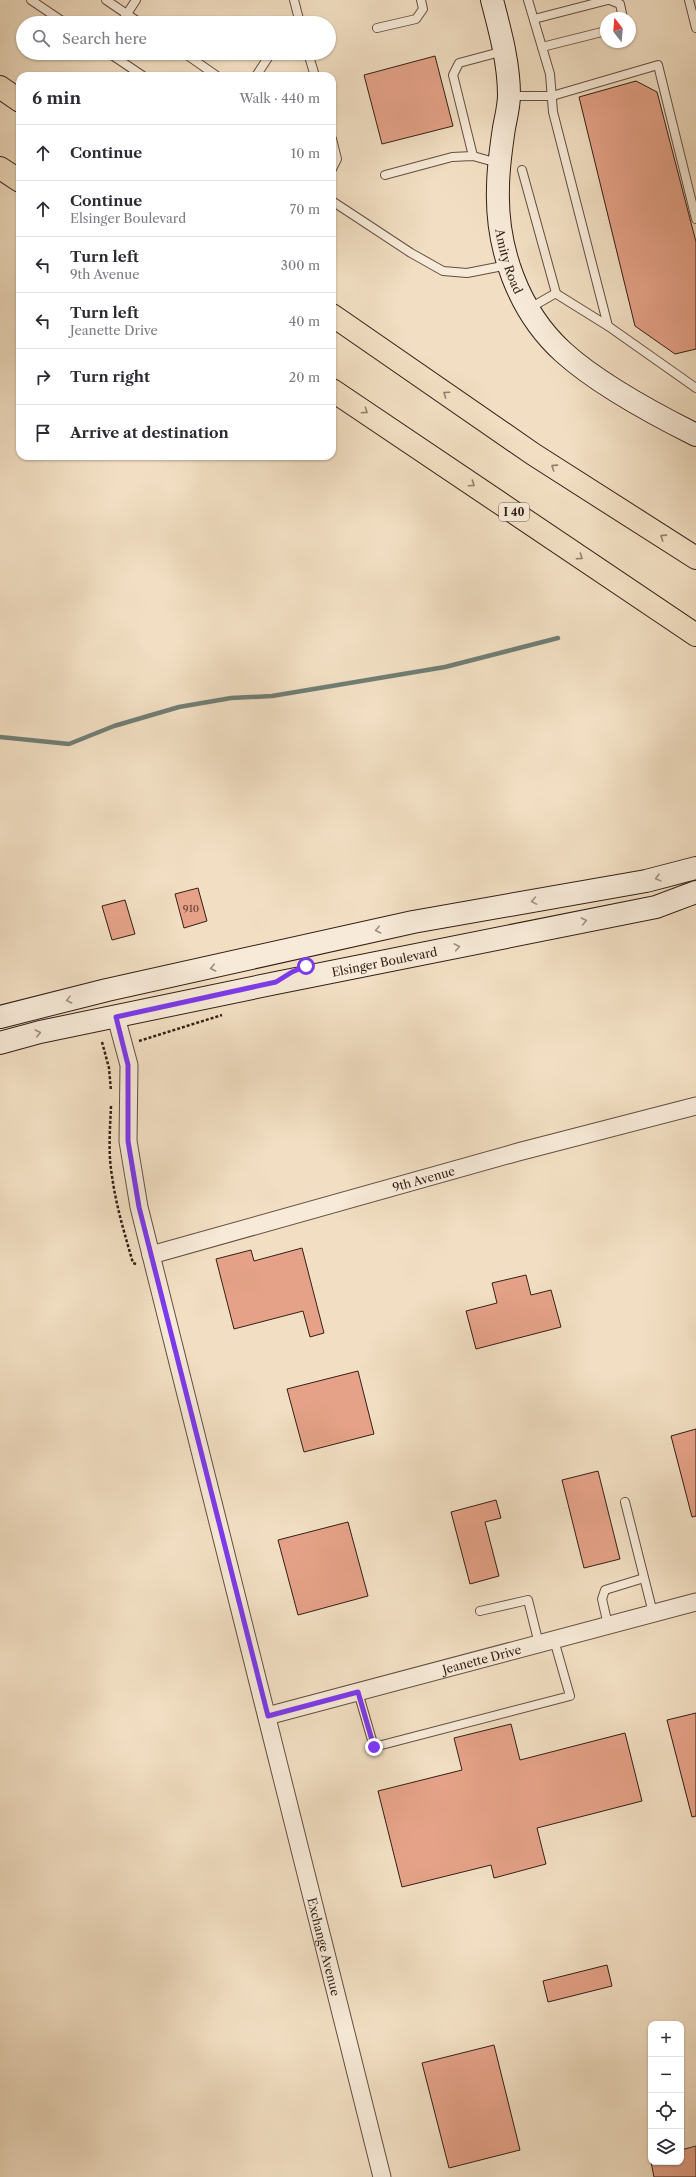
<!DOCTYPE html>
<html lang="en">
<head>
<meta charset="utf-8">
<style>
	:root { --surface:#fff; --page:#f2f2f3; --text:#2b2b33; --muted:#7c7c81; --line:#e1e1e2 }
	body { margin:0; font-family:"Libre Caslon Text",serif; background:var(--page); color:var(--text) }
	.controls { position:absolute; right:12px; bottom:12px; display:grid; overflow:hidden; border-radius:8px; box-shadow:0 1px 3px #0004 }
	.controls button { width:36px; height:36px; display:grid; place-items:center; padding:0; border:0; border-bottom:1px solid var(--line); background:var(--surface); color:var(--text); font:20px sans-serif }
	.compass { position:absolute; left:600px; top:12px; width:36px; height:36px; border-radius:50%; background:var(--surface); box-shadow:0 1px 3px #0004; rotate:344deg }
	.stop { position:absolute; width:12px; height:12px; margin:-9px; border:3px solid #7c3aed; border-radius:50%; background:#fff }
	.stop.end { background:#7c3aed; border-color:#fff; box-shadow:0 1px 4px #0008 }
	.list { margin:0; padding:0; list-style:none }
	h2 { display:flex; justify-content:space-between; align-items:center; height:52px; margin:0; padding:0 16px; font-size:17px }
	h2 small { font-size:13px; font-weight:400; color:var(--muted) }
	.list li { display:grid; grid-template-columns:26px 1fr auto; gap:12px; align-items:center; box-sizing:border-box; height:56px; padding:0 16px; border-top:1px solid var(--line) }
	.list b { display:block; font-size:15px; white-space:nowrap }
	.list p { margin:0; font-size:13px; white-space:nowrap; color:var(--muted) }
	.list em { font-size:13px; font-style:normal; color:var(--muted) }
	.icon { flex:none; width:22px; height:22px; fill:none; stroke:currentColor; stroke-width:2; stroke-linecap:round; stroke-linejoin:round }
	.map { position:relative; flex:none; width:696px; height:2177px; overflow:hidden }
	.search { position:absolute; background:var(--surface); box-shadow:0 1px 3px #0004; left:16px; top:16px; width:320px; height:44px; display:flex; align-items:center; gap:10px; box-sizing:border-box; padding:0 14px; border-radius:22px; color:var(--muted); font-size:15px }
	.panel { position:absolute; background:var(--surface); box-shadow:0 1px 3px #0004; left:16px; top:72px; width:320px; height:388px; border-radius:12px }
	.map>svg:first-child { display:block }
</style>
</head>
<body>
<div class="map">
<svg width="696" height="2177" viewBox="0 0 696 2177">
	<rect width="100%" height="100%" fill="#f2dfc3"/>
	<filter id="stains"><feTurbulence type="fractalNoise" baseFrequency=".005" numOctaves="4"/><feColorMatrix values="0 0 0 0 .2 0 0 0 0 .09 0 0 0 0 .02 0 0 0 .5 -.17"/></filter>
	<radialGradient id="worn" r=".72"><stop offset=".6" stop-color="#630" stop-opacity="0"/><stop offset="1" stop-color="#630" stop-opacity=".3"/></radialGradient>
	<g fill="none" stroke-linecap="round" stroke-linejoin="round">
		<!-- stream -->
		<polyline stroke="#717e74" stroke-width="4.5" points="0,737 69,744 114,726 179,707 231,698 272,696 445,667 558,638"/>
	</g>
	<!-- building -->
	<g fill="#e5a288" stroke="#331f16">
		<polygon points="435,56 453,126 382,144 364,75"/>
		<polygon points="636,81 657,92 696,242 696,349 675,354 635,326 579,97"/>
		<polygon points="198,888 207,921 184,928 175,894"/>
		<polygon points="125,900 135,934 112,940 102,906"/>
		<polygon points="302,1248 324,1333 310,1337 303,1311 234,1329 216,1259 251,1250 254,1261"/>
		<polygon points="526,1275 531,1295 551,1290 561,1327 476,1349 466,1311 497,1303 492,1283"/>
		<polygon points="358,1371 374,1434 304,1452 287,1389"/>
		<polygon points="696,1429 696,1516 692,1517 671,1436"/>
		<polygon points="598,1471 620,1559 584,1568 562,1480"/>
		<polygon points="496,1500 501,1518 485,1522 499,1576 470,1584 451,1512"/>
		<polygon points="348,1522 368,1596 298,1615 278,1540"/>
		<polygon points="696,1713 696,1816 692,1817 667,1720"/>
		<polygon points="511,1724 520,1760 625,1733 642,1801 537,1828 546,1864 494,1878 491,1865 402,1887 378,1791 462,1770 454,1738"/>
		<polygon points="607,1965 612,1986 548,2002 543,1981"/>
		<polygon points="494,2045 520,2150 449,2168 422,2063"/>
		<polygon points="696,2146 696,2177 654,2177 651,2162 681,2162 681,2150"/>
	</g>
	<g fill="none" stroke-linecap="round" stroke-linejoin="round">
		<!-- lane casing -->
		<g stroke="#634f41" stroke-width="10">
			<g id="lane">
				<polyline points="31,0 65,23"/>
				<polyline points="106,0 140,23"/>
				<polyline points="294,0 300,23"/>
				<polyline points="528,0 550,74 553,112 608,326 696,388"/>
				<polyline points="610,0 620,4 623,18"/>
				<polyline points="689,0 696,28"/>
				<polyline points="534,19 608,0"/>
				<polyline points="121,23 136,0"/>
				<polyline points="377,28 416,19 423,9 421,0"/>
				<polyline points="542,47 606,31"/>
				<polyline points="109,53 143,76"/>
				<polyline points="184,53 217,76"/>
				<polyline points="308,53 315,76"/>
				<polyline points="256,76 271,53"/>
				<polyline points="510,96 552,96 658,65 696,219"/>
				<polyline points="332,139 337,159 332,169"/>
				<polyline points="473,156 453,75 459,63 504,51"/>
				<polyline points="522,170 556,293 530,308"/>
				<polyline points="385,175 452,157 473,156 498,163"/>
				<polyline points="332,201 411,253 443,271 467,273 508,265"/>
				<polyline points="555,293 608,326"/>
				<polyline points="625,1502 653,1613"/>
				<polyline points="480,1611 528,1600 539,1644"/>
				<polyline points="608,1625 602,1599 605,1590 644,1578"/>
				<polyline points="358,1692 374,1747 570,1696 554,1640"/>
			</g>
		</g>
		<!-- street casing -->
		<g stroke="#634f41" stroke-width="19">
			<g id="street">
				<path id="s1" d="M 116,1017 L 129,1065 L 128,1141 L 139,1207 L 382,2177"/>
				<path id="s2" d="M 151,1255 L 518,1152 L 696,1106"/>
				<path id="s3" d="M 267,1716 L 696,1602"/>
			</g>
		</g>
		<!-- secondary casing -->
		<g stroke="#331f16" stroke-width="24">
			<g id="secondary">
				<path id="s4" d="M 492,0 C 500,31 509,63 509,95 C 509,106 506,117 504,128 C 501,148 498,168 498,188 C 496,248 518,311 563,352 C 597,383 654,414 696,435"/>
				<polyline points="0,1017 107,990 413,922 646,881 696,868"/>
				<path id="s5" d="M 0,1043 L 40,1032 L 276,983 L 656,907 L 696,892"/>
			</g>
		</g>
		<!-- highway casing -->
		<g stroke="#331f16" stroke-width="24">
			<g id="highway">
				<polyline points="0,87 20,101"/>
				<polyline points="0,168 20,181"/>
				<polyline points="332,315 533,454 696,558"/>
				<polyline points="332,390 696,635"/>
			</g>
		</g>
		<!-- path -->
		<g stroke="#331f16" stroke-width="2.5" stroke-dasharray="3 2" stroke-linecap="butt">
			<polyline points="139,1041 222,1015"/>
			<polyline points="102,1042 109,1068 111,1091"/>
			<path d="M 111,1106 C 110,1129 108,1153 112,1176 C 116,1206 125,1235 133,1263 L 136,1264"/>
		</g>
		<!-- lane -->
		<use href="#lane" stroke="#f7ead8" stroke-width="8"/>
		<!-- street -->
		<use href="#street" stroke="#f7ead8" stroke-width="17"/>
		<!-- secondary -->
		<use href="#secondary" stroke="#f7ead8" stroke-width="22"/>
		<!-- highway -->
		<use href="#highway" stroke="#f2dfc3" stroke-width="22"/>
	</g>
	<!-- one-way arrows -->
	<defs><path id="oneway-chevron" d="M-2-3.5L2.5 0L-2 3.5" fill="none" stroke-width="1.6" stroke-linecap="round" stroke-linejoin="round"/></defs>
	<g stroke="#927f6c">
		<use href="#oneway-chevron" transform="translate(446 394) rotate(-145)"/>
		<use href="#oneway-chevron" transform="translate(365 411) rotate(34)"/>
		<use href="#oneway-chevron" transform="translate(554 467) rotate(-147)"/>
		<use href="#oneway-chevron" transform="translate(472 484) rotate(34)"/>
		<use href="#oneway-chevron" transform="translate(663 537) rotate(-147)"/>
		<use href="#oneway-chevron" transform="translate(580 557) rotate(34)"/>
	</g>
	<g stroke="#9f8f81">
		<use href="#oneway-chevron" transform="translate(658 878) rotate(165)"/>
		<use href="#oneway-chevron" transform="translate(534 901) rotate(170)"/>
		<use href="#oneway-chevron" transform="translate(584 921) rotate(-11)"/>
		<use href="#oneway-chevron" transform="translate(378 930) rotate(167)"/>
		<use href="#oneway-chevron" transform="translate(457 947) rotate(-11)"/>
		<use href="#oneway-chevron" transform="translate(213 968) rotate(168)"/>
		<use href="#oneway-chevron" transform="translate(69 1000) rotate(166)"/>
		<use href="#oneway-chevron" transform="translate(38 1033) rotate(-13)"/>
	</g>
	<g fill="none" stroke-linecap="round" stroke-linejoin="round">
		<!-- route -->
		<polyline stroke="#7c3aed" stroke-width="5" points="306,966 292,972 276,982 116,1017 128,1065 128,1141 139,1207 268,1716 358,1692 374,1747"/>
	</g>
	<g text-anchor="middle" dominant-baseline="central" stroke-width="3" stroke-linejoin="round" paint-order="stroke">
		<!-- number labels -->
		<g font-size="10" fill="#604032">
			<text x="191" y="908">910</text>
		</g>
		<!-- shield labels -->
		<rect fill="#f7ead8" stroke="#6e5c50" stroke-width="1" x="499" y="503" width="30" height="18" rx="3"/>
		<g font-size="11" font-weight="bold" fill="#331f16">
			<text x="514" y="512">I 40</text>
		</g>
		<!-- street labels -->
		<g font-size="12" fill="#331f16" stroke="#f7ead8">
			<text stroke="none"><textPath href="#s4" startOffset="265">Amity Road</textPath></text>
			<text stroke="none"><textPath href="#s5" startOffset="393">Elsinger Boulevard</textPath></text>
			<text stroke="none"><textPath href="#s2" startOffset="283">9th Avenue</textPath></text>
			<text stroke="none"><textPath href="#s3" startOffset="222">Jeanette Drive</textPath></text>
			<text stroke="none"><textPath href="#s1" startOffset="955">Exchange Avenue</textPath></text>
		</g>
	</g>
	<rect width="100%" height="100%" filter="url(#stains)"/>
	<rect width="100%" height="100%" fill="url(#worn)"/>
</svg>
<div class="controls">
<button>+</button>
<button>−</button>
<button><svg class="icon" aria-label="locate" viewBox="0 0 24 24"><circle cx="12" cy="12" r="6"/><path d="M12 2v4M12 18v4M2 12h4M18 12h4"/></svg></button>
<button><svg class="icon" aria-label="layers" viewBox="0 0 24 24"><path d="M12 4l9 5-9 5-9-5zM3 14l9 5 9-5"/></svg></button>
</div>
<svg class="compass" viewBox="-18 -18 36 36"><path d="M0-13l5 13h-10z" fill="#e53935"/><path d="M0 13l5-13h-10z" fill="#7c7c81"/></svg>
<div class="stop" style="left:306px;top:966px"></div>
<div class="stop end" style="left:374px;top:1747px"></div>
<div class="search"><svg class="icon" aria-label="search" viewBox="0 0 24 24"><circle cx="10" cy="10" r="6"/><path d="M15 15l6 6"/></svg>Search here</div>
<section class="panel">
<h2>6 min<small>Walk · 440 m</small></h2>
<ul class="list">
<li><svg class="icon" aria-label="ahead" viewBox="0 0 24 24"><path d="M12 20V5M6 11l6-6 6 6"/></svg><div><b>Continue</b></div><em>10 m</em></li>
<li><svg class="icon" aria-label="ahead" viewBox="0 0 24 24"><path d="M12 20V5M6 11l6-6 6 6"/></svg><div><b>Continue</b><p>Elsinger Boulevard</p></div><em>70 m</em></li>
<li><svg class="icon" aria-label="left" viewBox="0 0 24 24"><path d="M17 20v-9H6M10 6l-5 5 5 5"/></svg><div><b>Turn left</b><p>9th Avenue</p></div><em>300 m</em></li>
<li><svg class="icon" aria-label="left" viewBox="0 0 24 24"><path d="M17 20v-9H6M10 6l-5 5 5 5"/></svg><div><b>Turn left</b><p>Jeanette Drive</p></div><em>40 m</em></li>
<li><svg class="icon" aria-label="right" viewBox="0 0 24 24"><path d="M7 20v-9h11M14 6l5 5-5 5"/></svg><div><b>Turn right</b></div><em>20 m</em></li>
<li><svg class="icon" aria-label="arrive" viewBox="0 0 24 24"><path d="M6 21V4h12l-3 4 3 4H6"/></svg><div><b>Arrive at destination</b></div></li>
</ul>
</section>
</div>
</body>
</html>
